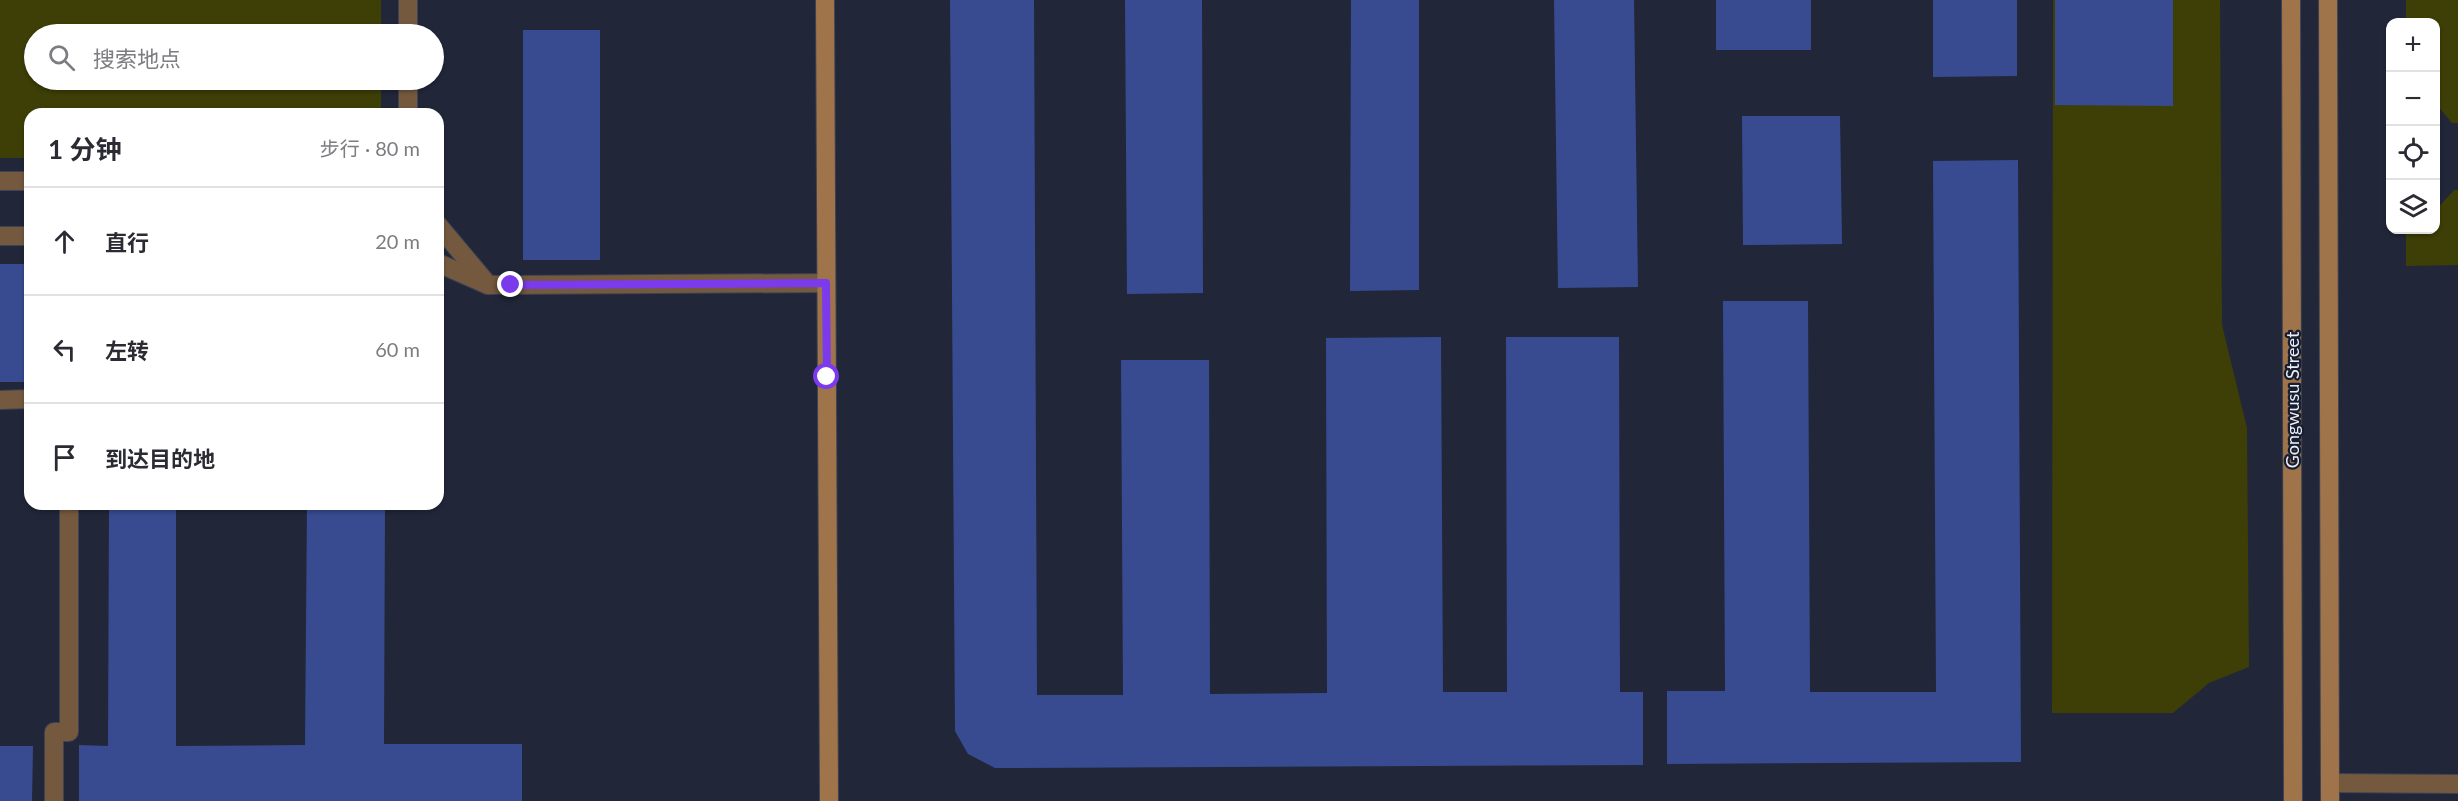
<!DOCTYPE html>
<html lang="zh">
<head>
<meta charset="utf-8">
<style>
	:root { --surface:#fff; --page:#f2f2f3; --text:#2b2b33; --muted:#7c7c81; --line:#e1e1e2 }
	body { margin:0; font-family:Lato,"Noto Sans SC",sans-serif; background:var(--page); color:var(--text) }
	.controls { position:absolute; right:18px; top:18px; display:grid; overflow:hidden; border-radius:12px; box-shadow:0 2px 4px #0004 }
	.controls button { width:54px; height:54px; display:grid; place-items:center; padding:0; border:0; border-bottom:2px solid var(--line); background:var(--surface); color:var(--text); font:30px sans-serif }
	.stop { position:absolute; width:18px; height:18px; margin:-14px; border:4px solid #7c3aed; border-radius:50%; background:#fff }
	.stop.end { background:#7c3aed; border-color:#fff; box-shadow:0 2px 6px #0008 }
	.list { margin:0; padding:0; list-style:none }
	h2 { display:flex; justify-content:space-between; align-items:center; height:78px; margin:0; padding:0 24px; font-size:26px }
	h2 small { font-size:20px; font-weight:400; color:var(--muted) }
	.list li { display:grid; grid-template-columns:39px 1fr auto; gap:18px; align-items:center; box-sizing:border-box; height:108px; padding:0 24px; border-top:2px solid var(--line) }
	.list b { display:block; font-size:22px; white-space:nowrap }
	.list em { font-size:20px; font-style:normal; color:var(--muted) }
	.icon { flex:none; width:33px; height:33px; fill:none; stroke:currentColor; stroke-width:2; stroke-linecap:round; stroke-linejoin:round }
	.map { position:relative; flex:none; width:2458px; height:801px; overflow:hidden }
	.search { position:absolute; background:var(--surface); box-shadow:0 2px 4px #0004; left:24px; top:24px; width:420px; height:66px; display:flex; align-items:center; gap:15px; box-sizing:border-box; padding:0 21px; border-radius:33px; color:var(--muted); font-size:22px }
	.panel { position:absolute; background:var(--surface); box-shadow:0 2px 4px #0004; left:24px; top:108px; width:420px; height:402px; border-radius:18px }
	.map>svg:first-child { display:block }
</style>
</head>
<body>
<div class="map">
<svg width="2458" height="801" viewBox="0 0 2458 801">
	<rect width="100%" height="100%" fill="#212739"/>
	<!-- green -->
	<g fill="#3d3f07">
		<polygon points="0,0 381,0 381,34 34,34 34,80 381,80 381,114 30,114 30,158 0,158"/>
		<polygon points="2053,0 2220,0 2222,325 2247,428 2249,667 2209,683 2173,713 2052,713"/>
		<polygon points="2406,0 2458,0 2458,123 2452,123 2436,104 2436,22 2406,22"/>
		<polygon points="2454,190 2458,190 2458,265 2406,266 2406,230 2436,230 2436,210"/>
	</g>
	<!-- building -->
	<g fill="#384b91">
		<polygon points="950,0 1034,0 1037,695 1123,695 1121,360 1209,360 1210,694 1327,693 1326,338 1441,337 1443,692 1507,692 1506,337 1619,337 1620,692 1643,692 1643,765 995,768 968,754 955,731"/>
		<polygon points="1125,0 1202,0 1203,293 1127,294"/>
		<polygon points="1351,0 1419,0 1419,290 1350,291"/>
		<polygon points="1554,0 1634,0 1638,287 1558,288"/>
		<rect x="1716" y="0" width="95" height="50"/>
		<polygon points="1933,0 2017,0 2017,76 1933,77"/>
		<polygon points="2055,0 2173,0 2173,106 2055,105"/>
		<rect x="523" y="30" width="77" height="230"/>
		<polygon points="1742,116 1840,116 1842,244 1743,245"/>
		<polygon points="2018,160 2021,762 1667,764 1667,691 1725,691 1723,301 1808,301 1810,692 1936,692 1933,161"/>
		<rect x="0" y="264" width="30" height="118"/>
		<polygon points="109,504 176,504 176,746 305,745 307,504 385,504 384,744 522,744 522,801 79,801 79,745 108,746"/>
		<polygon points="0,746 33,746 32,801 0,801"/>
	</g>
	<g fill="none" stroke-linecap="round" stroke-linejoin="round">
		<!-- lane casing -->
		<g stroke="#3d4354" stroke-width="20">
			<g id="lane">
				<polyline points="0,400 30,399"/>
				<polyline points="54,801 54,732 69,732 69,504"/>
			</g>
		</g>
		<!-- street casing -->
		<g stroke="#3d4354" stroke-width="20">
			<g id="street">
				<polyline points="408,34 408,0"/>
				<polyline points="408,114 408,80"/>
				<polyline points="0,181 30,181"/>
				<polyline points="438,225 485,281"/>
				<polyline points="0,236 30,236"/>
				<polyline points="438,263 488,285 826,283"/>
				<polyline points="2330,783 2458,784"/>
			</g>
		</g>
		<!-- secondary casing -->
		<g stroke="#3d4354" stroke-width="20">
			<g id="secondary">
				<polyline points="825,0 829,801"/>
				<polyline points="2291,0 2293,801"/>
				<polyline points="2328,0 2330,801"/>
			</g>
		</g>
		<!-- lane -->
		<use href="#lane" stroke="#74593f" stroke-width="18"/>
		<!-- street -->
		<use href="#street" stroke="#74593f" stroke-width="18"/>
		<!-- secondary -->
		<use href="#secondary" stroke="#9f744a" stroke-width="18"/>
	</g>
	<g fill="none" stroke-linecap="round" stroke-linejoin="round">
		<!-- route -->
		<polyline stroke="#7c3aed" stroke-width="8" points="511,285 826,283 827,377"/>
	</g>
	<g text-anchor="middle" dominant-baseline="central" stroke-width="4.5" stroke-linejoin="round" paint-order="stroke">
		<!-- street labels -->
		<g font-size="18" fill="#eaeffb" stroke="#181e2e">
			<text transform="translate(2292 400) rotate(-90)">Gongwusu Street</text>
		</g>
	</g>
</svg>
<div class="controls">
<button>+</button>
<button>−</button>
<button><svg class="icon" aria-label="locate" viewBox="0 0 24 24"><circle cx="12" cy="12" r="6"/><path d="M12 2v4M12 18v4M2 12h4M18 12h4"/></svg></button>
<button><svg class="icon" aria-label="layers" viewBox="0 0 24 24"><path d="M12 4l9 5-9 5-9-5zM3 14l9 5 9-5"/></svg></button>
</div>
<div class="stop" style="left:827px;top:377px"></div>
<div class="stop end" style="left:511px;top:285px"></div>
<div class="search"><svg class="icon" aria-label="search" viewBox="0 0 24 24"><circle cx="10" cy="10" r="6"/><path d="M15 15l6 6"/></svg>搜索地点</div>
<section class="panel">
<h2>1 分钟<small>步行 · 80 m</small></h2>
<ul class="list">
<li><svg class="icon" aria-label="ahead" viewBox="0 0 24 24"><path d="M12 20V5M6 11l6-6 6 6"/></svg><div><b>直行</b></div><em>20 m</em></li>
<li><svg class="icon" aria-label="left" viewBox="0 0 24 24"><path d="M17 20v-9H6M10 6l-5 5 5 5"/></svg><div><b>左转</b></div><em>60 m</em></li>
<li><svg class="icon" aria-label="arrive" viewBox="0 0 24 24"><path d="M6 21V4h12l-3 4 3 4H6"/></svg><div><b>到达目的地</b></div></li>
</ul>
</section>
</div>
</body>
</html>
